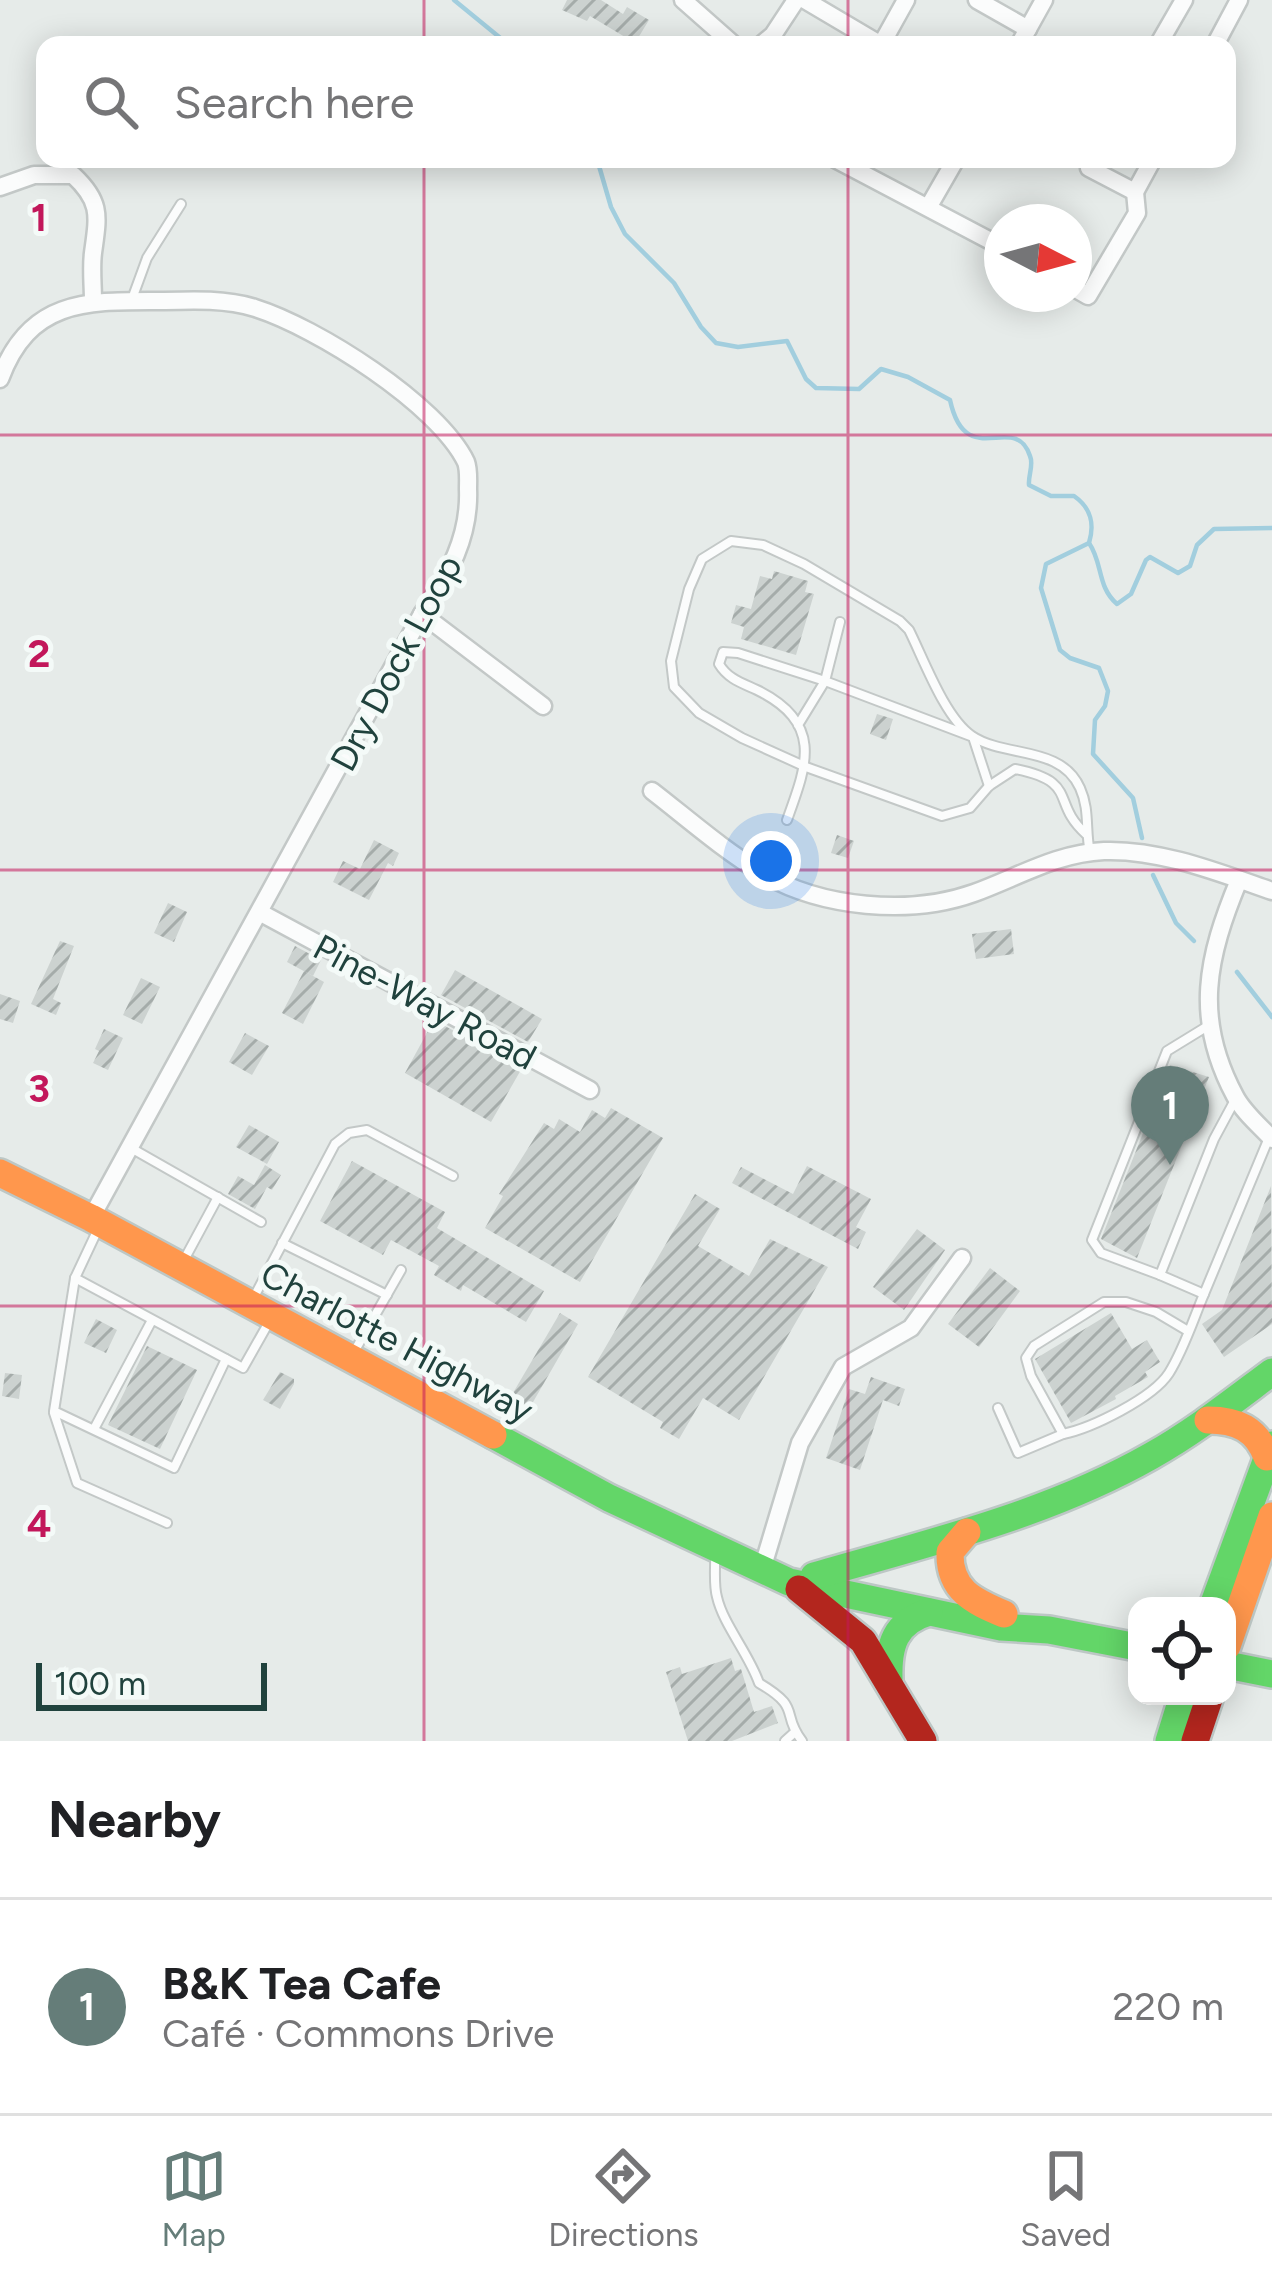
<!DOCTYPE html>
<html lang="en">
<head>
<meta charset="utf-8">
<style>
	:root { --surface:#fff; --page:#f6f6f6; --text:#202124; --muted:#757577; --line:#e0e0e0; --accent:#657d79 }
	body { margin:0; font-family:Figtree,sans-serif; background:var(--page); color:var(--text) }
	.controls { position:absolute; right:36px; bottom:36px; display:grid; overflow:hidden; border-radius:24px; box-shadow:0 6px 30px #0003 }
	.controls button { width:108px; height:108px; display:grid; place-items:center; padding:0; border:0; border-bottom:3px solid var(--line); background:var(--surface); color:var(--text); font:60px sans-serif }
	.compass { position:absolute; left:984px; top:204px; width:108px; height:108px; border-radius:50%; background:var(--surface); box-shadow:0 6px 30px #0003; rotate:96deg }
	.scale { position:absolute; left:36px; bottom:30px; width:231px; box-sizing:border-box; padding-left:12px; border:6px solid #20423d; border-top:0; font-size:33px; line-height:42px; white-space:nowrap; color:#20423d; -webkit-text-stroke:9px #f4faf8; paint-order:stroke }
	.you { position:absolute; left:771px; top:861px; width:42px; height:42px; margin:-30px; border:9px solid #fff; border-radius:50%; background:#1a73e8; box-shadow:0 0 0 18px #1a73e833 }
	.badge { display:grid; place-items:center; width:78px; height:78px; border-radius:50%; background:var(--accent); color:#fff; font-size:39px; font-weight:700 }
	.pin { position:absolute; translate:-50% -99px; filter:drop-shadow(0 3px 6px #0008) }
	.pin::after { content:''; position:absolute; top:63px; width:42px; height:36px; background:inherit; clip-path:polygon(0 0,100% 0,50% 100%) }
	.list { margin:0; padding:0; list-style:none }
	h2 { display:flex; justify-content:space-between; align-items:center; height:156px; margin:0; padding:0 48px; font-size:51px }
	h2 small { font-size:39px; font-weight:400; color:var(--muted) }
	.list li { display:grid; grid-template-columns:78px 1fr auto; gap:36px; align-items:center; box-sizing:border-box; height:216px; padding:0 48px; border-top:3px solid var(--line) }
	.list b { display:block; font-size:45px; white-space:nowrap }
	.list p { margin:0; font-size:39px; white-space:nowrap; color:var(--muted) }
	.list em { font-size:39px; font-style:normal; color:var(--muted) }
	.icon { flex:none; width:66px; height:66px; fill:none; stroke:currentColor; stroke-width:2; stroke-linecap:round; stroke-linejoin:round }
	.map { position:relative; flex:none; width:1272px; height:1741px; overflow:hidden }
	.search { position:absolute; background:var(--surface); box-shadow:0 6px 30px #0003; left:36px; right:36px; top:36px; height:132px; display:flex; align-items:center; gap:30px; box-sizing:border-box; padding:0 42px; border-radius:24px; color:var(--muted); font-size:45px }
	.sheet { height:372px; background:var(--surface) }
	nav { display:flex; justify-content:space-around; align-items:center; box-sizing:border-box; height:168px; border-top:3px solid var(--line); background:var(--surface); font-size:33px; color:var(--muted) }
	nav a { display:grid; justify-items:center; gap:6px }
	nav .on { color:var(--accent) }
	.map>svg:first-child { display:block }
</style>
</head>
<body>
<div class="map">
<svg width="1272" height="1741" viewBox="0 0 1272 1741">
	<defs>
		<pattern id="building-hatch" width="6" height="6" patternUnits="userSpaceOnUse" patternTransform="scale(3)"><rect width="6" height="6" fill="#ccd2d0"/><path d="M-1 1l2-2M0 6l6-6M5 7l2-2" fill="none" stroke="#a5acaa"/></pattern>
	</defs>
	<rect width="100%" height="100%" fill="#e6ebe9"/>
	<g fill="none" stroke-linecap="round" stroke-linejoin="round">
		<!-- stream -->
		<g stroke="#a2cede" stroke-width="4.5">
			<polyline points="454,0 509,45"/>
			<path d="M 597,159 L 611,207 L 625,234 L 674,283 L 701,327 L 716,343 L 738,347 L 787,341 L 806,379 L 816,388 L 859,389 L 881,369 L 908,377 L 950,400 C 966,473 1015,410 1030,456 C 1034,465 1028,475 1029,485 L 1051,496 L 1074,496 C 1091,508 1095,523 1089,543 C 1103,563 1097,587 1117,604 L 1131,594 L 1146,560 L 1150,557 L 1178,573 L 1190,566 L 1197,545 L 1214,529 L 1272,528"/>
			<polyline points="1089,543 1046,564 1041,588 1060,650 1070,658 1099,668 1108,691 1105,706 1095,720 1093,754 1133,798 1142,838"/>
			<polyline points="1153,875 1176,923 1194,941"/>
			<polyline points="1237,972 1272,1017"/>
		</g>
	</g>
	<!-- building -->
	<g fill="url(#building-hatch)">
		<polygon points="567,0 601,0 623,14 627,7 649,20 635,43 590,16 587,21 562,10"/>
		<polygon points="774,571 808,581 805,592 814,594 796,655 741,639 744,627 731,623 736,605 751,609 760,576 772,579"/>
		<polygon points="877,714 893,719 886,740 870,734"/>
		<polygon points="837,835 854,841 848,858 831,853"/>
		<polygon points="374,840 399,853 393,866 388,863 369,900 333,882 343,861 360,869"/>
		<polygon points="168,903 187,912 174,942 154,933"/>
		<polygon points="1011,929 1014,954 976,959 972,934"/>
		<polygon points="60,941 74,946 53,999 61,1003 56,1015 31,1004"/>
		<polygon points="295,946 321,960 313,976 287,962"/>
		<polygon points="455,970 542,1019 528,1042 441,995"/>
		<polygon points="304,971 324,982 303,1024 282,1013"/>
		<polygon points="141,978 160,987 142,1024 123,1015"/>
		<polygon points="0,994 20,1001 13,1023 0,1019"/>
		<polygon points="434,1020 522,1068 491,1122 405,1073"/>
		<polygon points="104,1029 123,1038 108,1070 93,1063 99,1051 95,1049"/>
		<polygon points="245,1033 269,1046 252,1075 229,1062"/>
		<polygon points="1170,1065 1209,1077 1137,1258 1101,1239"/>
		<polygon points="611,1108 663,1138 580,1282 485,1228 503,1196 499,1194 544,1123 554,1129 559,1119 580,1132 592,1110 605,1118"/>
		<polygon points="249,1125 279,1142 267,1164 236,1147"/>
		<polygon points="352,1161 445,1212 437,1228 544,1291 526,1322 463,1285 461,1291 434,1275 439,1266 391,1240 383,1255 320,1221"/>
		<polygon points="265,1165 281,1175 272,1190 267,1187 255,1209 228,1194 238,1176 254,1185"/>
		<polygon points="807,1166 871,1199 856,1227 866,1232 858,1249 732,1183 741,1167 793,1194"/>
		<polygon points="1271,1186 1272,1324 1224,1357 1202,1324 1222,1310"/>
		<polygon points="695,1194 720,1209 698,1246 749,1276 770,1239 828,1267 739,1420 703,1398 679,1439 660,1428 663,1422 588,1377"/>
		<polygon points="917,1229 945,1250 904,1310 873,1287"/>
		<polygon points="990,1268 1020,1291 979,1347 948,1324"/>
		<polygon points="560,1313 578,1324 529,1409 510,1398"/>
		<polygon points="1111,1313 1132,1349 1147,1340 1160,1362 1145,1372 1148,1377 1115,1396 1116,1399 1071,1423 1035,1359"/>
		<polygon points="96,1319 117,1330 106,1353 84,1343"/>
		<polygon points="147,1346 197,1370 160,1449 108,1425"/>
		<polygon points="280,1372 294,1379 294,1384 280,1409 263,1400"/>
		<polygon points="5,1373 22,1375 19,1399 2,1396"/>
		<polygon points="871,1377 905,1389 899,1406 883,1400 860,1470 826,1458 849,1389 865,1394"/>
		<polygon points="731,1658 735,1671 741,1669 754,1712 772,1706 778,1723 732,1741 688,1741 666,1672 680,1667 682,1674"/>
	</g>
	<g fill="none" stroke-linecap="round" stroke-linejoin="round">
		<!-- lane casing -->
		<g stroke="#c3c8c7" stroke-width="12">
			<g id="lane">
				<polyline points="132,299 147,258 181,204"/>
				<polyline points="840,622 825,681 973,737 989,786"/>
				<path d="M 787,820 C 807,765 824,723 757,690 C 742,683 728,679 719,664 L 723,652 L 738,653 L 825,681 L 798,725"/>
				<path d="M 1086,834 C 1050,802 1080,782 1015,769 L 989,786 L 970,808 L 942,816 L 806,767 L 742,738 L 699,713 L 674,687 L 671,661 L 689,589 L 702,559 L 731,541 L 763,545 L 804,564 L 900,621 L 909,630 C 924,660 945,718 972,736 C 1005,758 1061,745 1080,788 C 1090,810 1085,830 1090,853"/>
				<polyline points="1235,1100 1214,1139 1160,1275 1204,1294 1268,1140"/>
				<polyline points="131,1148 261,1222"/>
				<polyline points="98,1229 75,1278 243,1368 269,1322"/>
				<polyline points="282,1243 387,1295"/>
				<polyline points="184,1260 218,1197"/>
				<polyline points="1160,1275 1101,1253 1092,1240 1167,1051 1211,1024"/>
				<polyline points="75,1278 54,1411 174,1468 226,1359"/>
				<polyline points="254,1297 335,1144 349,1133 367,1130 453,1176"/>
				<path d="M 1188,1331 L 1156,1312 L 1126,1302 L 1104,1302 L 1034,1346 L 1026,1358 L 1031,1376 L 1063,1434 C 1092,1428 1153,1398 1169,1373 C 1184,1349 1193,1320 1204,1294"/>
				<polyline points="354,1352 401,1270"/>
				<polyline points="998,1408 1018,1453 1063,1434"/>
				<polyline points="54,1413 77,1483 167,1523"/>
				<polyline points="94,1429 151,1322"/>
				<path d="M 715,1549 C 716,1564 713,1583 717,1597 C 723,1624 749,1654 759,1683 C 803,1709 780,1712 802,1741"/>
				<polyline points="785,1741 795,1732"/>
			</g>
		</g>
		<!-- street casing -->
		<g stroke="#c3c8c7" stroke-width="21">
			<g id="street">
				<polyline points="683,0 734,45"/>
				<polyline points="805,0 881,45 906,0"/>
				<polyline points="977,0 1028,29"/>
				<polyline points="761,45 773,35 796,0"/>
				<polyline points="1019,45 1044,0"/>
				<polyline points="1158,45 1184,0"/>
				<polyline points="1215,45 1239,0"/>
				<polyline points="835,159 1002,247"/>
				<path d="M 0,187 L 34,175 L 73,175 C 102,202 98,216 93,253 C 91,268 93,285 93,301"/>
				<polyline points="1135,192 1153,159"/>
				<polyline points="929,206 956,159"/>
				<polyline points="1074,288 1088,296 1137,213 1135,192 1089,168 1094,159"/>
				<path d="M 0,379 C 30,297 90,301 164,301 C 194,300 227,299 255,308 C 316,327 438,404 466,462 C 469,470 468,480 468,489 C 470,537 449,574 422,614 L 91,1218"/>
				<polyline points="422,614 543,706"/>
				<path d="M 652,791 C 687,818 723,850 762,873 C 821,908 910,916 974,893 C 1018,877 1057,853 1104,851 C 1160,849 1220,873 1272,891"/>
				<path d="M 1239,880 C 1207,957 1193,1018 1235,1096 C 1243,1112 1260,1126 1272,1139"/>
				<polyline points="261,913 590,1090"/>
				<polyline points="763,1566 800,1443 843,1367 911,1328 962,1258"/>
			</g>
		</g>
		<!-- fast casing -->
		<g stroke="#bdc7c5" stroke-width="32">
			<g id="fast">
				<polyline points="493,1435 609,1498 789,1582 1001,1627 1049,1630 1137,1647"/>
				<path d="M 814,1576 C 928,1543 1047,1515 1151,1456 C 1194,1432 1233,1401 1272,1372"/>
				<polyline points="1213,1606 1272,1445"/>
				<polyline points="1227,1665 1272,1674"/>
				<path d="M 889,1679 C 888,1645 895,1622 929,1612"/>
				<polyline points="1169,1741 1183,1696"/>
			</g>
		</g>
		<!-- slow casing -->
		<g stroke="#bdc7c5" stroke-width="32">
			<g id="slow">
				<polyline points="0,1173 91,1218 493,1435"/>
				<path d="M 1208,1420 C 1237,1420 1257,1429 1267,1457"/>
				<path d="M 967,1532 L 950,1552 C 949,1590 973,1601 1004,1614"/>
				<polyline points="1227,1646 1272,1516"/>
			</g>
		</g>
		<!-- jam casing -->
		<g stroke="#bdc7c5" stroke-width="32">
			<g id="jam">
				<polyline points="799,1589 863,1641 923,1741"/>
				<polyline points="1195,1741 1210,1696"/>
			</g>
		</g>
		<!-- lane -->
		<use href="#lane" stroke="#fbfcfc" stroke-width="8"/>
		<!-- street -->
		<use href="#street" stroke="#fbfcfc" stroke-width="16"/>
		<!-- fast -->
		<use href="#fast" stroke="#63d668" stroke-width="27"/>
		<!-- slow -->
		<use href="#slow" stroke="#ff974d" stroke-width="27"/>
		<!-- jam -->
		<use href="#jam" stroke="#b3261e" stroke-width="27"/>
	</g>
	<!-- grid -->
	<path fill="none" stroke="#c2185b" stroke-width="3" stroke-opacity="0.55" d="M 424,0 L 424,45M 848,0 L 848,45M 424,159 L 424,1741M 848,159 L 848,1741M 0,435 L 1272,435M 0,870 L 1272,870M 0,1306 L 1272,1306"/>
	<g text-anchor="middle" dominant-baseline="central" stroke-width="10" stroke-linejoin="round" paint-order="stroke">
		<!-- street labels -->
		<g font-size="36" fill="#20423d" stroke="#f4faf8">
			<text transform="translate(396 663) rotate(-62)">Dry Dock Loop</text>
			<text transform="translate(425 1002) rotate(28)">Pine-Way Road</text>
			<text transform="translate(397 1342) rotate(28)">Charlotte Highway</text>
		</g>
	</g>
	<g font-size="39" text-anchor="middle" font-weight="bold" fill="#c2185b" stroke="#f4faf8" stroke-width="10" stroke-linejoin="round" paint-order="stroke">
		<text x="39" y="231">1</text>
		<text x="39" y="667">2</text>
		<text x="39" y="1102">3</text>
		<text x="39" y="1537">4</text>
	</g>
</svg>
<div class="controls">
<button><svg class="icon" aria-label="locate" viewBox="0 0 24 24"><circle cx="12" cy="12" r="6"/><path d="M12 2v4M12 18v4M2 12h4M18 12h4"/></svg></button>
</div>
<svg class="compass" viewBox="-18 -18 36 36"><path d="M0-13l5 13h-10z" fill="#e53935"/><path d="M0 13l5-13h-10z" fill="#757577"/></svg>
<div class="scale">100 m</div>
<div class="you"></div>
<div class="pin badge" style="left:1170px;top:1165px">1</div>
<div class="search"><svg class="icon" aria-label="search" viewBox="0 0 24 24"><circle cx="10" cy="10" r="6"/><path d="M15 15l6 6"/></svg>Search here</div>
</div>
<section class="sheet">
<h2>Nearby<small></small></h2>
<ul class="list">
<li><span class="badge">1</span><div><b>B&amp;K Tea Cafe</b><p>Café · Commons Drive</p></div><em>220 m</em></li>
</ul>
</section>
<nav>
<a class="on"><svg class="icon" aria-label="map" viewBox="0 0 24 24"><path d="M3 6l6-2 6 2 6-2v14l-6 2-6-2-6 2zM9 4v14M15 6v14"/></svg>Map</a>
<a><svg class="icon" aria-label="directions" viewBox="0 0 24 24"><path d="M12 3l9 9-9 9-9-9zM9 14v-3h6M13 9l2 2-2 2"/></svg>Directions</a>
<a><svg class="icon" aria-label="saved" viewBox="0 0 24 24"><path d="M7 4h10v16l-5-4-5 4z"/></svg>Saved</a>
</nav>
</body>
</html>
